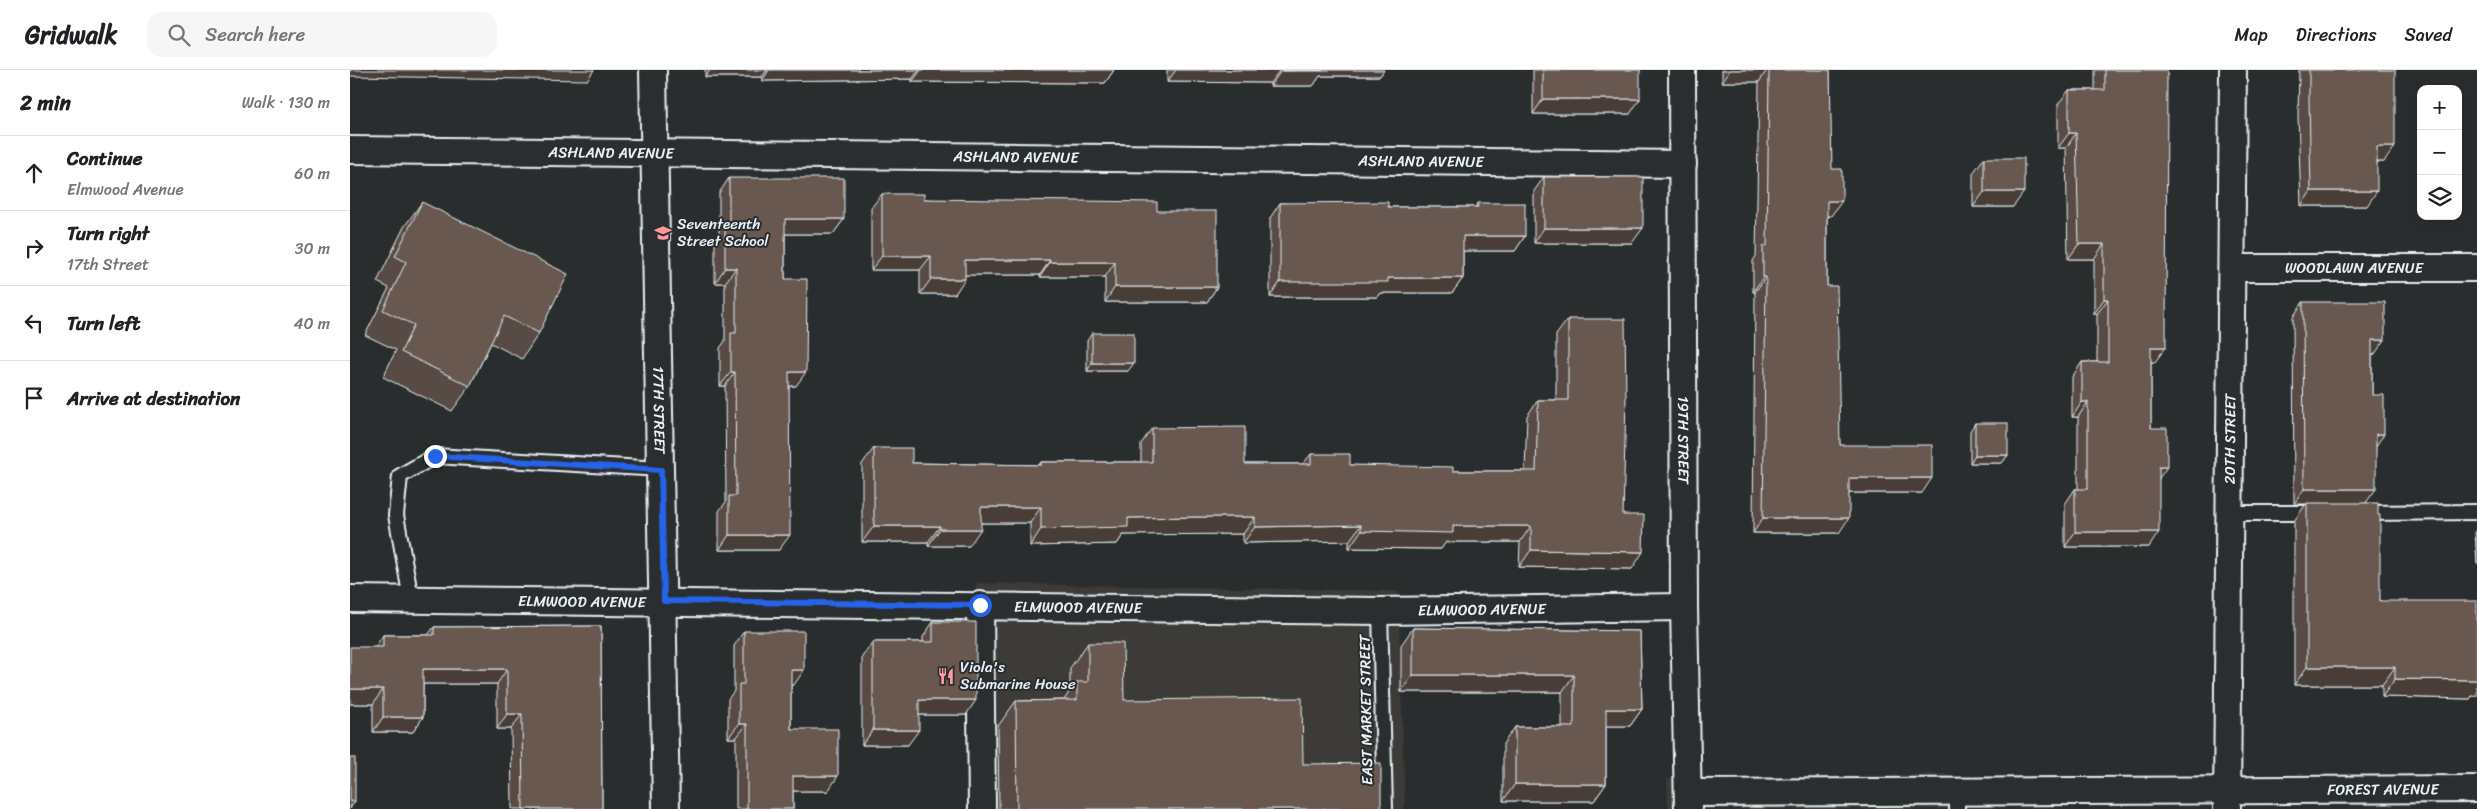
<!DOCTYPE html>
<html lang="en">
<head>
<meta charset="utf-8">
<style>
	:root { --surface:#fff; --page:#f6f6f6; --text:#202124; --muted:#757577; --line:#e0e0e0 }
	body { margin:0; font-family:Sriracha,sans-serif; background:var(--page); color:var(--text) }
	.controls { position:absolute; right:15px; top:15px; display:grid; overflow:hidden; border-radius:10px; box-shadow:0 5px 20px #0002 }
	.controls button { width:45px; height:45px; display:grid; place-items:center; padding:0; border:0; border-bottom:1px solid var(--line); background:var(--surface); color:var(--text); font:25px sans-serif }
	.stop { position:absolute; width:15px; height:15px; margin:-11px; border:4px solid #2563eb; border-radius:50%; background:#fff }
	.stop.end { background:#2563eb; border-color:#fff; box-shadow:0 1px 5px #0008 }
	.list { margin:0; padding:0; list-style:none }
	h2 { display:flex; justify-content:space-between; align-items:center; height:65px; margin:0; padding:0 20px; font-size:21px }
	h2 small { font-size:16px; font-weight:400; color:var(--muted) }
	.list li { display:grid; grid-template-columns:32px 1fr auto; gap:15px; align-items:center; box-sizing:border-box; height:75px; padding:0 20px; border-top:1px solid var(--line) }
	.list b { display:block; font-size:19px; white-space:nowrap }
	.list p { margin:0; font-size:16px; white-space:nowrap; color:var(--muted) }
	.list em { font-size:16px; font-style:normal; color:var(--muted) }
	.icon { flex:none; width:28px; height:28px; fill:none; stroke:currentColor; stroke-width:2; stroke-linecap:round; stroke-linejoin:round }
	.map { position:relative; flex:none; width:2127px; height:739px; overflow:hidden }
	header { display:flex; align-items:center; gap:30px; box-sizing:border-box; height:70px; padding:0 25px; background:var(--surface); border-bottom:1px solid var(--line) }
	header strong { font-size:24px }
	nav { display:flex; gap:28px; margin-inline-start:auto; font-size:18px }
	.search { width:350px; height:45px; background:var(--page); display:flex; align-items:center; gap:12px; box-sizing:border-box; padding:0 18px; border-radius:15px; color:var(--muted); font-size:19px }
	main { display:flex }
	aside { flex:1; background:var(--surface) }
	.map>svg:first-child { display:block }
</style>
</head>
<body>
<header>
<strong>Gridwalk</strong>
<div class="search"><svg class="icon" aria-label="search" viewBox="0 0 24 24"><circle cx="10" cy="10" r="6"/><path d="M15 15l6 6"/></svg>Search here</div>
<nav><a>Map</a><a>Directions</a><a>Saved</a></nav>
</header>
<main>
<aside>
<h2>2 min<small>Walk · 130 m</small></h2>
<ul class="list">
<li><svg class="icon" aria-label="ahead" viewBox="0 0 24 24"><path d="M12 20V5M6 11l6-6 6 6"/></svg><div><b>Continue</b><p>Elmwood Avenue</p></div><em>60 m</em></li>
<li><svg class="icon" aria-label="right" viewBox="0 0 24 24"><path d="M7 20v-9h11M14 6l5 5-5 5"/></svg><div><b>Turn right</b><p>17th Street</p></div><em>30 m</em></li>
<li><svg class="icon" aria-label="left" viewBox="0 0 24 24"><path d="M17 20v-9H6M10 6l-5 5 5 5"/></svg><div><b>Turn left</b></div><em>40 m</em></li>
<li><svg class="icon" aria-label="arrive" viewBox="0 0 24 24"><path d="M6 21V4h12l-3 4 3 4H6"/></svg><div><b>Arrive at destination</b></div></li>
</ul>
</aside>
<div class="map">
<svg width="2127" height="739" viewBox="0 0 2127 739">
	<rect width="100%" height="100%" fill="#2a2d2e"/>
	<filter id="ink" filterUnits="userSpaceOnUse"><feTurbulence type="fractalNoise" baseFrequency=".02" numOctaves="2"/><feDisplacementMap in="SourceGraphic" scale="10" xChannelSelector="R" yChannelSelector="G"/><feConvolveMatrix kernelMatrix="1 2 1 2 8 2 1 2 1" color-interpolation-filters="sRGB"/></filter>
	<g filter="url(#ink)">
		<!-- built -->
		<g fill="#3d3a38">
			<polygon points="626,513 1048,521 1055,739 621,739"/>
			<polygon points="1599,704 1598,739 1318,739 1317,709"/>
		</g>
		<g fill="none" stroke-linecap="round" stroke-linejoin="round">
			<!-- service casing -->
			<g stroke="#e8f1f8" stroke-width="18">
				<g id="service">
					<polyline points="1880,443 1969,443"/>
					<polyline points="2011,443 2127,442"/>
					<polyline points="61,529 46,445 50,406 85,386 311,399"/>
					<polyline points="1030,541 1035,739"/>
					<polyline points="1607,739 1607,721"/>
				</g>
			</g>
			<!-- minor casing -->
			<g stroke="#e8f1f8" stroke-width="30">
				<g id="minor">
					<path id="s1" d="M 303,0 L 316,739"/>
					<path id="s2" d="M 1332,0 L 1334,537 L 1338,739"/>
					<path id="s3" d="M 0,80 L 1333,94"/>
					<path id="s4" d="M 1882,198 L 2127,198"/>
					<path id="s5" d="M 0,529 L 1030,541 L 1334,537"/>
					<polyline points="630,535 632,739"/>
					<path id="s6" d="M 1338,723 L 2127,719"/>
					<path id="s7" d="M 1877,739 L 1883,0"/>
				</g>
			</g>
			<!-- service -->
			<use href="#service" stroke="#2a2d2e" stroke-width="14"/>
			<!-- minor -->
			<use href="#minor" stroke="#2a2d2e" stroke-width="26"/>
		</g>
		<!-- wall -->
		<g fill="#594c45" stroke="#e8f1f8">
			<polygon points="355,0 764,0 755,13 562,12 562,9 412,11 412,7 355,7"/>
			<polygon points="817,0 1034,0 1030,6 970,6 963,16 920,16 920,13 817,12"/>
			<polygon points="1183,0 1290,0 1280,44 1183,44"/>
			<polygon points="1372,0 1480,0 1481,146 1477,146 1477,216 1490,375 1572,423 1499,423 1489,463 1403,463 1405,222 1403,222 1403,191 1406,186 1409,12 1372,12"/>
			<polygon points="1745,0 1817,0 1805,292 1801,292 1801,358 1809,408 1799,477 1715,477 1715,434 1725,419 1728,419 1728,347 1722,347 1722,307 1732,292 1747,292 1747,244 1744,244 1744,189 1718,189 1716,78 1708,78 1708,34 1719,20 1745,20"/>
			<polygon points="1949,0 2045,0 2034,92 2027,92 2017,136 1951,136 1948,45"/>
			<polygon points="1634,88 1663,137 1623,137 1623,103"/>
			<polygon points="1194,107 1282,173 1184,173 1184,121"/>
			<polygon points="379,108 494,149 483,164 435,164 435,209 446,316 439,316 429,480 369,480 369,441 376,432 375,316 370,316 370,278 375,271 375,213 365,213 365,172 369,166 369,123"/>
			<polygon points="532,124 574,129 807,141 867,217 857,232 755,232 755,207 690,207 690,205 615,205 605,224 570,224 570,200 521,200 521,138"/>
			<polygon points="72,132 189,263 172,289 141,273 120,316 102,341 33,307 46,280 15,265 39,218 27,212 54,157"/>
			<polygon points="930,133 1038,137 1126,137 1128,133 1175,166 1165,181 1113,181 1113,208 1102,223 1030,223 1027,227 920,227 920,148"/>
			<polygon points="1953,232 2024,285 2022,285 2022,325 2026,377 2016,433 2030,531 2127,626 2122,626 2120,629 2032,627 2032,615 1944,615 1944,451 1956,434 1944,434 1943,247"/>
			<polygon points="1218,249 1273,445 1282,499 1169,497 1170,472 1096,472 1091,479 999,478 999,471 893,473 893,464 832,464 773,465 767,474 680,476 680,453 631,453 619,476 578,476 578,472 512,472 512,394 524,378 562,393 689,395 691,392 791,392 791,374 802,358 895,394 953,394 961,384 1000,395 1103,401 1175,401 1177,346 1188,330 1206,330 1206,265"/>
			<polygon points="742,263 778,301 737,301 737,271"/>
			<polygon points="1625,353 1658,385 1652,393 1620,393 1620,361"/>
			<polygon points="2127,460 2127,494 2125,462"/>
			<polygon points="583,552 616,645 569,645 558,675 512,675 512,587 523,572 573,572 573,567"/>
			<polygon points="251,556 252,739 162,739 161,659 147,659 147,614 73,614 73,647 63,662 23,662 23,634 0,634 25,577 33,565 78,565 84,557"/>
			<polygon points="1063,558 1290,561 1292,639 1280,656 1256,656 1256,714 1244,731 1153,731 1153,674 1165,657 1212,657 1212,622 1051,622 1051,575"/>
			<polygon points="394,561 444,615 441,615 441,659 478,721 443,721 443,739 386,739 386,668 378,668 378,629 384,621 384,576"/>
			<polygon points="738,573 774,630 953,694 1031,739 649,739 648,656 666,631 714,630 720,621 720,598"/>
		</g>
		<!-- shaded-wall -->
		<g fill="#493e38" stroke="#e8f1f8">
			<polygon points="0,0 244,0 237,10 0,6"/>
			<polygon points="360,0 417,0 412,7 355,7"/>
			<polygon points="419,0 569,0 562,9 412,11"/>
			<polygon points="571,0 764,0 755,13 562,12"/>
			<polygon points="826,0 930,0 920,13 817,12"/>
			<polygon points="967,0 1034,0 1030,6 970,6 963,16 920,16 931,1"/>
			<polygon points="1380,0 1417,0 1409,12 1372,12"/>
			<polygon points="1193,29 1290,29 1280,44 1183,44"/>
			<polygon points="1719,63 1726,63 1716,78 1708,78"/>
			<polygon points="2027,77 2045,77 2034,92 2017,92"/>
			<polygon points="1961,121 2027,121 2017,136 1951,136"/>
			<polygon points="1634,122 1674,122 1663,137 1623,137"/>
			<polygon points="1477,131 1492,131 1481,146 1467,146"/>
			<polygon points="435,149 494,149 483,164 425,164"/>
			<polygon points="1194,158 1293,158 1282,173 1184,173"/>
			<polygon points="1113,166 1175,166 1165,181 1102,181"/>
			<polygon points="1729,174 1754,174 1744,189 1718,189"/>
			<polygon points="532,186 581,186 570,200 521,200"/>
			<polygon points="615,190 700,190 690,205 605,205"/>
			<polygon points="700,192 765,192 755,207 690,207"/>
			<polygon points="375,198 386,198 375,213 365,213"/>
			<polygon points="1413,207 1416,207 1405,222 1403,222"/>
			<polygon points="1038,208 1113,208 1102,223 1030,223 1027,227 920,227 930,212"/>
			<polygon points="581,209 615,209 605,224 570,224"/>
			<polygon points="765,217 867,217 857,232 755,232"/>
			<polygon points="1754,229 1758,229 1747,244 1744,244"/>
			<polygon points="2022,270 2035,270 2024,285 2012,285"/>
			<polygon points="1801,277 1816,277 1805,292 1791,292"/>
			<polygon points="742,293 784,293 778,301 737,301"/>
			<polygon points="381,302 385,302 375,316 370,316"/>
			<polygon points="439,302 456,302 446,316 429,316"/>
			<polygon points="1732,332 1738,332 1728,347 1722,347"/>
			<polygon points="2026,364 2034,364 2024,379"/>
			<polygon points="1625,385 1658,385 1652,393 1620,393"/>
			<polygon points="1809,397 1817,397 1807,411"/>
			<polygon points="1499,408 1582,408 1572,423 1489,423"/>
			<polygon points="1954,419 2026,419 2015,434 1944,434"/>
			<polygon points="631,437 691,437 680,453 619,453"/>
			<polygon points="843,447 905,447 893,464 773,465 767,474 680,476 691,459 778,448"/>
			<polygon points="1413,448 1499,448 1489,463 1403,463"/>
			<polygon points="1011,455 999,471 893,473 905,457"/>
			<polygon points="524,456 590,456 578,472 512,472"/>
			<polygon points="1103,456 1181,456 1170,472 1096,472 1091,479 999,478 1011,461"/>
			<polygon points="590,459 631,459 619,476 578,476"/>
			<polygon points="1725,462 1809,462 1799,477 1715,477"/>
			<polygon points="379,465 440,465 429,480 369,480"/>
			<polygon points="1181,480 1293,482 1282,499 1169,497"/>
			<polygon points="1957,597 2045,597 2032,615 1944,615"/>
			<polygon points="73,599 157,599 147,614 63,614"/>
			<polygon points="441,600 454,600 444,615 431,615"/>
			<polygon points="1063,605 1224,605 1212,622 1051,622"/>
			<polygon points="2045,609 2127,610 2127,626 2122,626 2120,629 2032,627"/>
			<polygon points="0,619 33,619 23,634 0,634"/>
			<polygon points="569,630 626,630 616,645 558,645"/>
			<polygon points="1256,639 1292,639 1280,656 1244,656"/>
			<polygon points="157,644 172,644 161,659 147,659"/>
			<polygon points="33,647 73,647 63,662 23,662"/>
			<polygon points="389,654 397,654 386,668 378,668"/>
			<polygon points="523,660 569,660 558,675 512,675"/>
			<polygon points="443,706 488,706 478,721 433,721"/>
			<polygon points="1165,714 1256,714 1244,731 1153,731"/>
			<polygon points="0,731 5,731 0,739"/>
		</g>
		<!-- building -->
		<g fill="#685850" stroke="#e8f1f8">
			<rect x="931" y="0" width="42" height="1"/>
			<rect x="1193" y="0" width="97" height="29"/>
			<polygon points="1419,0 1480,0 1482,99 1492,99 1492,131 1477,131 1477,216 1487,216 1490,375 1582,375 1582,408 1499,408 1499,448 1413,448 1416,207 1413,207 1413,176 1417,176"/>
			<polygon points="1755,0 1817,0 1816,277 1801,277 1801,358 1817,358 1817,397 1809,397 1809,462 1725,462 1725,419 1738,419 1738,332 1732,332 1732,292 1758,292 1758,229 1754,229 1754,174 1729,174 1726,63 1719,63 1719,20 1755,20"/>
			<polygon points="1959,0 2045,0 2045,77 2027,77 2027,121 1961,121 1959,30"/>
			<rect x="1634" y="88" width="40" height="34"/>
			<rect x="1194" y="107" width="99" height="51"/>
			<polygon points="379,108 494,108 494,149 435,149 435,209 457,209 456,302 439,302 440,465 379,465 379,426 386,426 385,302 381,302 381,263 386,263 386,198 375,198 375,157 379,157"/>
			<polygon points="532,124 574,124 574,129 807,132 807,141 867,141 867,217 765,217 765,192 700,192 700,190 615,190 615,209 581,209 581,186 532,186"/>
			<polygon points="72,132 218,204 189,263 154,246 120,316 51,282 64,255 33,240 56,192 45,186"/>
			<polygon points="1038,132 1038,137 1128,137 1128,133 1175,133 1175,166 1113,166 1113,208 1038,208 1038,212 930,212 930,133"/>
			<polygon points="1953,232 2035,232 2035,270 2022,270 2022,325 2034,325 2034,364 2026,364 2026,419 1954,419"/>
			<polygon points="1218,249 1275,249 1276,331 1273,445 1294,445 1293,482 1181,480 1181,456 1103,456 1103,463 1011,461 1011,455 905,457 905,447 843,447 778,448 778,457 691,459 691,437 631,437 631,459 590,459 590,456 524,456 524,378 562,378 562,393 691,395 691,392 802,392 802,358 895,357 895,394 961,394 961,384 1000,384 1000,395 1103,397 1103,401 1186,401 1188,330 1218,330"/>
			<rect x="742" y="263" width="42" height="30"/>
			<rect x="1625" y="353" width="33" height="32"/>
			<polygon points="1957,433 2028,433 2028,445 2030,445 2030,531 2127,531 2127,610 2045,609 2045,597 1957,597"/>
			<polygon points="583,552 626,552 626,630 569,630 569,660 523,660 523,572 583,572"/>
			<polygon points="251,556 252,739 173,739 172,644 157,644 157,599 73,599 73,647 33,647 33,619 0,619 0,577 33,577 33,565 84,565 84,557"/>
			<polygon points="1063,558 1290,561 1292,639 1256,639 1256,714 1165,714 1165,657 1224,657 1224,605 1063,605"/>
			<polygon points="394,561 454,561 454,600 441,600 441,659 488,659 488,706 443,706 443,739 397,739 397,654 389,654 389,614 394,614"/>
			<polygon points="738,573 773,573 774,630 952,628 953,694 1031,693 1031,739 667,739 666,631 727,630 727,612 738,612"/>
			<rect x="0" y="688" width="5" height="43"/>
		</g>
	</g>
	<g fill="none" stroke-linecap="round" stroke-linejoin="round" filter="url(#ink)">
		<!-- route -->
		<polyline stroke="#2563eb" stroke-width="6" points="85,386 311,400 314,531 630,535"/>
	</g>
	<!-- icons -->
	<defs>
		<g id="school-bare" transform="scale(1.35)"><path d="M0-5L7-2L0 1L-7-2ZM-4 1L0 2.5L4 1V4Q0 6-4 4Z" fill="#ff9aa2" stroke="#2a2d2e" stroke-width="2.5" paint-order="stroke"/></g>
		<g id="restaurant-bare" transform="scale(1.35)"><path d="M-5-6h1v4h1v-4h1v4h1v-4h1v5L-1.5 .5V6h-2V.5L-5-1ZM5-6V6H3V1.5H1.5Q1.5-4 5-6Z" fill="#ff9aa2" stroke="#2a2d2e" stroke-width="2.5" paint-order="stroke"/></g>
	</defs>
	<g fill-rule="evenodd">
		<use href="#school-bare" x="313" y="163"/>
		<use href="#restaurant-bare" x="596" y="606"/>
	</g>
	<g text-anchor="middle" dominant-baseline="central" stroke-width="4" stroke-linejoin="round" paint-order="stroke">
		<!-- street labels -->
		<g font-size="15" fill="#e8f1f8" stroke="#2a2d2e">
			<text stroke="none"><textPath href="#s3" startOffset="261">ASHLAND AVENUE</textPath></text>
			<text stroke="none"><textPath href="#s3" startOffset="666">ASHLAND AVENUE</textPath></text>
			<text stroke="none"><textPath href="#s3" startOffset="1071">ASHLAND AVENUE</textPath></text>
			<text stroke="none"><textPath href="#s4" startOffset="122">WOODLAWN AVENUE</textPath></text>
			<text stroke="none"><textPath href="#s1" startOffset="340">17TH STREET</textPath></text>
			<text stroke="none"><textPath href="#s2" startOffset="370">19TH STREET</textPath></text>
			<text stroke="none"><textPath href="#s7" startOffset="370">20TH STREET</textPath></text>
			<text stroke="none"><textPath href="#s5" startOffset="232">ELMWOOD AVENUE</textPath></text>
			<text stroke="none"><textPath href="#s5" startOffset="728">ELMWOOD AVENUE</textPath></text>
			<text stroke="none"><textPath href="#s5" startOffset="1132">ELMWOOD AVENUE</textPath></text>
			<text transform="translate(1016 640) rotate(-91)">EAST MARKET STREET</text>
			<text stroke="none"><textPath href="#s6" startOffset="695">FOREST AVENUE</textPath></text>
		</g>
		<!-- poi labels -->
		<g font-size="15" fill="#e8f1f8" stroke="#2a2d2e" text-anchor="start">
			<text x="327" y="154">Seventeenth<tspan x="327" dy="17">Street School</tspan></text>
			<text x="610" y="597">Viola's<tspan x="610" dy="17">Submarine House</tspan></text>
		</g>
	</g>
</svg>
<div class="controls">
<button>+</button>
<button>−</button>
<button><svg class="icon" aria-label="layers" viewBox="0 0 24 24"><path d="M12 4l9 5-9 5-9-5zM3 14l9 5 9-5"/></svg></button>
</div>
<div class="stop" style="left:630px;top:535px"></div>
<div class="stop end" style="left:85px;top:386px"></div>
</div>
</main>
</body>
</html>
